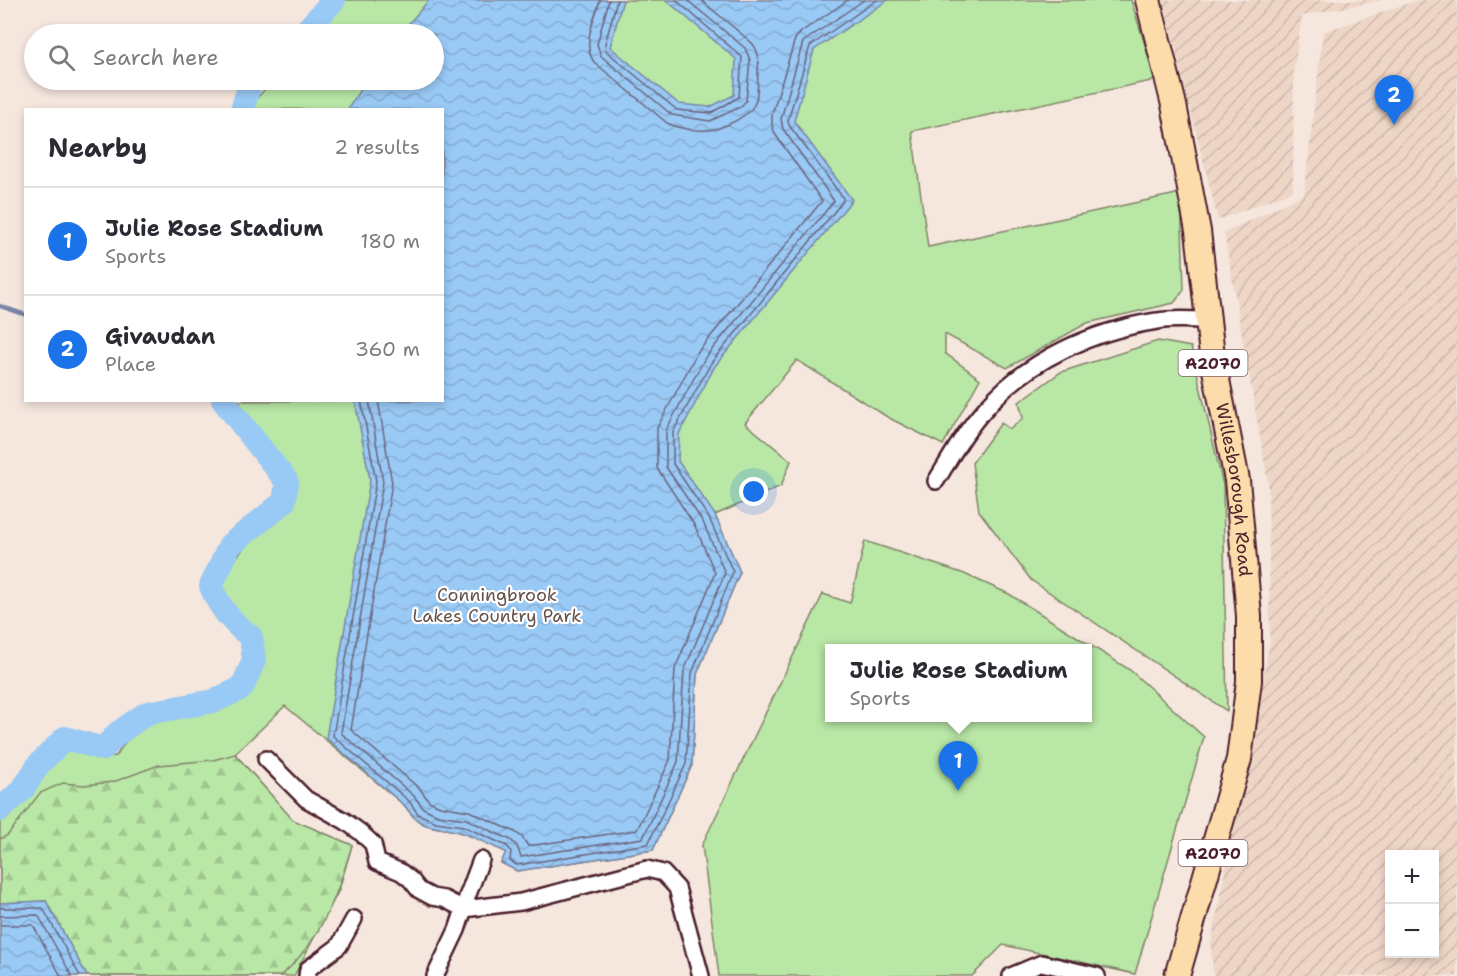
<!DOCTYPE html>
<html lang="en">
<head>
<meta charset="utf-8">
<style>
	:root { --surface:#fff; --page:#f7f7f7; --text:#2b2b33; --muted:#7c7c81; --line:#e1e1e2; --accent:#1a73e8 }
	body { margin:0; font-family:"Shantell Sans",sans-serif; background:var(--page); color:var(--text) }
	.controls { position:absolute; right:18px; bottom:18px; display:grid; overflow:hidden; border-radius:0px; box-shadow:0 3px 9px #0003 }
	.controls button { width:54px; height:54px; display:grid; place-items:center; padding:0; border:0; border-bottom:2px solid var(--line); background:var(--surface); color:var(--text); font:30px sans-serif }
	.you { position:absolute; left:754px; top:492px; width:21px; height:21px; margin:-15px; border:4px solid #fff; border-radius:50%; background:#1a73e8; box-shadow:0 0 0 9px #1a73e833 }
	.badge { display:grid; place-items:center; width:39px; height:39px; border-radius:50%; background:var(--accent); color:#fff; font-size:20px; font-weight:700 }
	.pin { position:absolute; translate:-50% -50px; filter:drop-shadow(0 2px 3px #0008) }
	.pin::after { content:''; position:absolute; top:32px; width:21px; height:18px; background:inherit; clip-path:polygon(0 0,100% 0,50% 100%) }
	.popup { position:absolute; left:825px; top:644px; width:267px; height:78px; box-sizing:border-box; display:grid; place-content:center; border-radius:0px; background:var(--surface); filter:drop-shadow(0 2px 4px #0005); font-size:20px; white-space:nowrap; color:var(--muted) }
	.popup b { font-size:22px; color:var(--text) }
	.popup::after { content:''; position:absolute; left:50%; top:100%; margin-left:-12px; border:12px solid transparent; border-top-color:var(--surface) }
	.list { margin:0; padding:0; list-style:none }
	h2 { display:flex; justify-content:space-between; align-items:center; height:78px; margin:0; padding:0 24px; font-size:26px }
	h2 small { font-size:20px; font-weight:400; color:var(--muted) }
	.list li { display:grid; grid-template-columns:39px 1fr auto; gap:18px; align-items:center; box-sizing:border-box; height:108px; padding:0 24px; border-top:2px solid var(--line) }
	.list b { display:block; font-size:22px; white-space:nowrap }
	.list p { margin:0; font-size:20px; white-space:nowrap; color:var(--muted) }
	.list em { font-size:20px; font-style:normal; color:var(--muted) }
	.icon { flex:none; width:33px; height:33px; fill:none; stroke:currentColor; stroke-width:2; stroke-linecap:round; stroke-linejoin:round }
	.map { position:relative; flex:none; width:1457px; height:976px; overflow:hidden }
	.search { position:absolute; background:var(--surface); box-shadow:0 3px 9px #0003; left:24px; top:24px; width:420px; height:66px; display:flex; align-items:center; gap:15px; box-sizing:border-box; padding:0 21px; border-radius:33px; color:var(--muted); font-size:22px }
	.panel { position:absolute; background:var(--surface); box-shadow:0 3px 9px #0003; left:24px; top:108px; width:420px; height:294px; border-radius:0px }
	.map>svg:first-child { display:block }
</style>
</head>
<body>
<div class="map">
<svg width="1457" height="976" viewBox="0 0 1457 976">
	<defs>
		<pattern id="industrial-furrows" width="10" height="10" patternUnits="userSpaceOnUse" patternTransform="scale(1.5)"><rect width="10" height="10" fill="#eed6c7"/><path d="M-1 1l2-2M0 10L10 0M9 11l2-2" fill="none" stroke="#ceb7ab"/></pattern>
		<pattern id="forest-firs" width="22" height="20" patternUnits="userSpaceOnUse" patternTransform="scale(1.5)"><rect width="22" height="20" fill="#b8e7a6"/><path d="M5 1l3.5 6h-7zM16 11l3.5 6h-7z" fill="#a0c68f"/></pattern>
		<pattern id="water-waves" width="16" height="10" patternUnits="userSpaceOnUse" patternTransform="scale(1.5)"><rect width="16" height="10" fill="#99c9f5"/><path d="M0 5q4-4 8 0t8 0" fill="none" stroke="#85acd2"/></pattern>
	</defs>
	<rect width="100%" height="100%" fill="#f5e7de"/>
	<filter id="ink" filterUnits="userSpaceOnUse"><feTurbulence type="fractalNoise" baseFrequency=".0167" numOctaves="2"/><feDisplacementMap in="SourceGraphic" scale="12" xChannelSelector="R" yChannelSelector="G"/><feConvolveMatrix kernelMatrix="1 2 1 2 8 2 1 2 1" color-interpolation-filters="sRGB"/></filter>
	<g filter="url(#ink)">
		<!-- industrial -->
		<g fill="url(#industrial-furrows)" fill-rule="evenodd">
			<polygon points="1163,0 1382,0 1302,16 1294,68 1293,191 1218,220"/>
			<path d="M 1418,0 L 1457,0 L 1457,976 L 1213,976 L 1211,944 L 1270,641 L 1268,483 L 1224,233 L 1304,194 L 1323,32 ZM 1390,854 L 1434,854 L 1434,954 L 1390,954 Z"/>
		</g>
		<!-- green -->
		<g fill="#b8e7a6" stroke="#818368" stroke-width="1.5" fill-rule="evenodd">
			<path d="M 343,0 L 1131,0 L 1156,80 L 912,131 L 928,247 L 1181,193 L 1184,290 L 1174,303 L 1087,323 L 1007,368 L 945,334 L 945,353 L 980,379 L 943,445 L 889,418 L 797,360 L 745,423 L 791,461 L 781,486 L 715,515 L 740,572 L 697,674 L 692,765 L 653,850 L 517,871 L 501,863 L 506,852 C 491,846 477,838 462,833 C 436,824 423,833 405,806 L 285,706 L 235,754 L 293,820 L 352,845 L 339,890 L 294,976 L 0,976 L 0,815 C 11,805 24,794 34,783 C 47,767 53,750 76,748 C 90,747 95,760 116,756 L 137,724 L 211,710 L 238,699 L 260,658 L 248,623 L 224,603 L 219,583 L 229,567 L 247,544 L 286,508 L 294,489 L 280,463 L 235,401 L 442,400 L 442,110 L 251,109 L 251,105 L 273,80 L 434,80 L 434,34 L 312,34 Z"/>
			<polygon points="1158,341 1191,347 1223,485 1227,711 1031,580 979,511 972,463 1001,423 1010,429 1023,418 1019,402 1061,372"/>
			<path d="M 865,541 L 962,573 L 1009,594 L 1130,670 L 1204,737 L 1135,974 L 1003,945 L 972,976 L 719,976 L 702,845 L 823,594 L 850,603 ZM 829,648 L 1087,648 L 1087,718 L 829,718 Z"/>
		</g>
		<!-- forest -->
		<path fill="url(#forest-firs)" stroke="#818368" stroke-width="1.5" d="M 235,754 L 293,820 L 352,845 C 340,886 328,923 300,956 C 293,964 288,971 279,976 L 87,976 L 46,901 L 0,903 L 0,839 L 8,835 L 40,793 L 63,783 L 84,785 L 113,782 L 159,765 L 213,760 Z"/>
		<!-- water -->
		<g fill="url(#water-waves)" stroke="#7985a4" stroke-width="1.5">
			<path d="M 429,0 L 623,0 L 610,47 L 679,104 L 710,107 L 734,95 L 736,59 L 666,0 L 888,0 L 814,50 L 794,121 L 852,200 L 715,366 L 679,434 L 678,461 L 715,515 L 740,572 L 697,674 L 692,765 L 653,850 L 517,871 L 501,863 L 506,852 C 491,846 477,838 462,833 C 436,824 423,833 405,806 L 326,738 L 370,480 L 355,401 L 442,400 L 442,110 L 348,109 L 366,80 L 434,80 L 434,34 L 400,34 Z"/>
			<polygon points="46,901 87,976 0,976 0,903"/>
		</g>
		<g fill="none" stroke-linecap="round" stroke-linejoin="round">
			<!-- shore -->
			<g stroke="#6a637c" stroke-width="1.5">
				<path d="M 600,0 C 595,19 581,44 594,62 L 667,123 C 679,129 701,132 714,129 C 726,127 748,116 754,105 C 759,96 757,83 758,73 C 759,61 760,51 751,42 L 701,0"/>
				<polyline points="609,0 597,44 601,56 672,115 710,121 740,107 746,101 750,60 745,48 687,0"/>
				<polyline points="617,0 605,44 606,51 677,110 711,113 739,97 742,57 676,0"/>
				<polyline points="361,400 376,481 333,736 409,801 418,814 436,822 463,826 507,846 511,851 510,861 517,865 648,844 686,764 692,673 733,572 709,518 673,464 673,432 711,363 843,201 843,198 789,125 788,120 810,46 877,0"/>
				<polyline points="369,400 383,482 341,733 414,796 423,808 438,815 466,819 511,840 517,846 521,857 643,838 678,762 684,671 725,573 703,522 666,467 666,430 705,358 834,201 783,129 781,119 803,42 864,0"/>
				<polyline points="378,400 392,483 351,730 420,789 429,801 440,806 469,811 515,832 522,837 528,846 637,830 670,760 675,669 715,573 695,526 657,468 657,428 697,353 822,201 775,134 772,125 772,114 795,39 801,32 848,0"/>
				<polyline points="0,908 43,908 80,976"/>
				<polyline points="0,916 38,915 72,976"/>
				<polyline points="0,925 33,925 61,976"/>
			</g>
			<!-- stream -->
			<polyline stroke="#7985a4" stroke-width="4" points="0,306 26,315"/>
			<!-- river -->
			<g stroke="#99c9f5" stroke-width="24">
				<polyline points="303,34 334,0"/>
				<polyline points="242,110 250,84 255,80"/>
				<path d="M 0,810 L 23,789 L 39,764 L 65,738 L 103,749 L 118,733 L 147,713 L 214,701 L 242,688 L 254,660 L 251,637 C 232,623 219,608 211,586 L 230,545 L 284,502 L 287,482 L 223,400"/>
			</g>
			<!-- street casing -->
			<g stroke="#4a1f2b" stroke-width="20">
				<g id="street">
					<path d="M 936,481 C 951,457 965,431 985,409 C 1028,359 1093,331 1157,321 C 1173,318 1191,320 1208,320"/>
					<polyline points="266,759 306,799 345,821 360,832 373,844 377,862 401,872 411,880 419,890 432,897 444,899 464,909 467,897 481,860"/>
					<polyline points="307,976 308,969 339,946 354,919"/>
					<polyline points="435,976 457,930 464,909 521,902 647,869 663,873 677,888 701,976"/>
					<polyline points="1011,976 1042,963 1097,976"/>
				</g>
			</g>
			<!-- primary casing -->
			<g stroke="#4a1f2b" stroke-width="28">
				<g id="primary">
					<path id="s1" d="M 1148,0 L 1174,105 L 1198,231 L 1212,355 L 1237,480 L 1249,616 L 1249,681 L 1239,759 L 1177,976"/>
				</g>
			</g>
			<!-- street -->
			<use href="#street" stroke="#fff" stroke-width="15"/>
			<!-- primary -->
			<use href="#primary" stroke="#fddcac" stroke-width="24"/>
		</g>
	</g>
	<g text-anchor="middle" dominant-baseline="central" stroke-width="4.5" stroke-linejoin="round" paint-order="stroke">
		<!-- shield labels -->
		<g fill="#fff" stroke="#80626b" stroke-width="1.5">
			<rect x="1178.5" y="350" width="69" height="26" rx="4.5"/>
			<rect x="1178.5" y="840" width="69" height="26" rx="4.5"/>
		</g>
		<g font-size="16" font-weight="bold" fill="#4a1f2b">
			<text x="1213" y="363">A2070</text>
			<text x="1213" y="853">A2070</text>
		</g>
		<!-- street labels -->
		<g font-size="18" fill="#4a1f2b" stroke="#fff">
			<text stroke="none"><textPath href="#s1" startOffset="498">Willesborough Road</textPath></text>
		</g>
		<!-- park labels -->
		<g font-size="18" fill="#66514a" stroke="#fff">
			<text x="497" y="595">Conningbrook<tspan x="497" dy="21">Lakes Country Park</tspan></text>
		</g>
	</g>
</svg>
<div class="controls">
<button>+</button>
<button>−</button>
</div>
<div class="you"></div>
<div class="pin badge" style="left:958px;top:791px">1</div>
<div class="popup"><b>Julie Rose Stadium</b>Sports</div>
<div class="pin badge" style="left:1394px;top:125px">2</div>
<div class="search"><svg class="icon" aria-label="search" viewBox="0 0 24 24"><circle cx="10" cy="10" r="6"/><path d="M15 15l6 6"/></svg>Search here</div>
<section class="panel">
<h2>Nearby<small>2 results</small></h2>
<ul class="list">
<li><span class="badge">1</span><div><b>Julie Rose Stadium</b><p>Sports</p></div><em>180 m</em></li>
<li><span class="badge">2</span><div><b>Givaudan</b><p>Place</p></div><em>360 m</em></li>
</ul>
</section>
</div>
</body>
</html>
